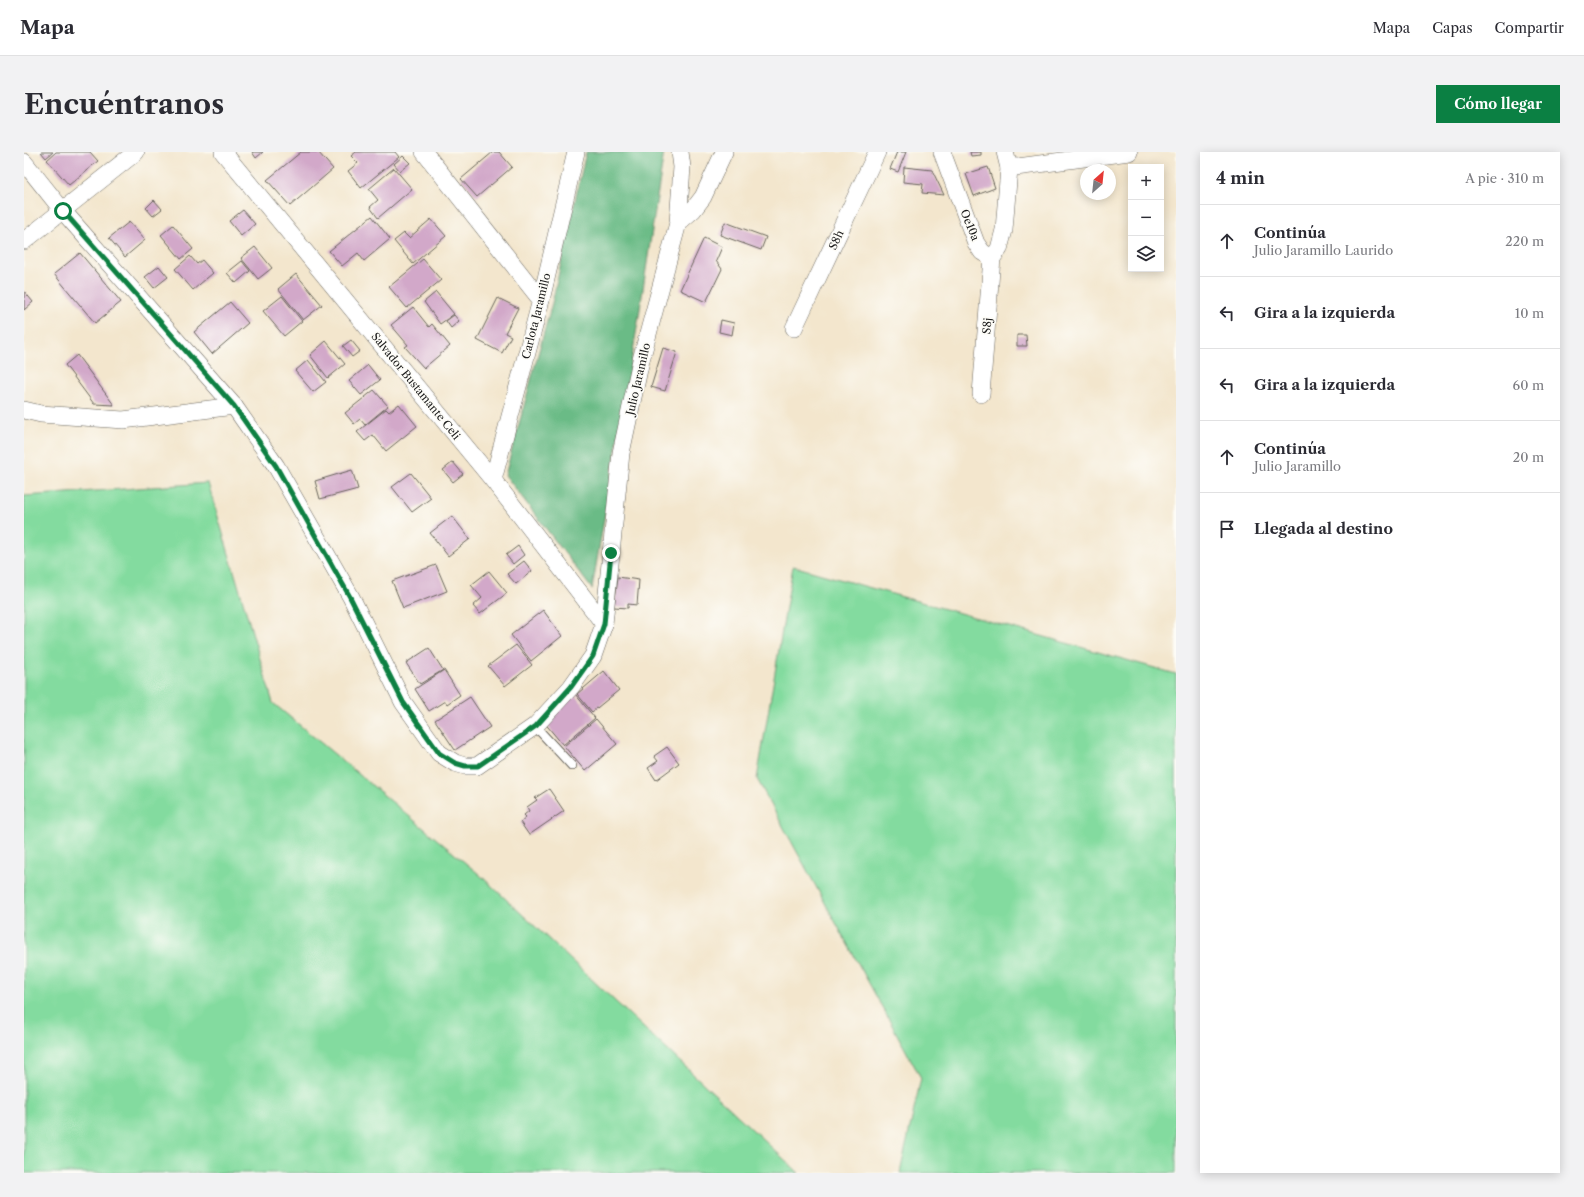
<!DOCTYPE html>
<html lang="es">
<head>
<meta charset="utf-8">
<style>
	:root { --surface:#fff; --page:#f2f2f3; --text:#2b2b33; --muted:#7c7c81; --line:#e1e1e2; --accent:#0b8043 }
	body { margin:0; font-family:"Libre Caslon Text",serif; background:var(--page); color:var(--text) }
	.controls { position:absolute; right:12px; top:12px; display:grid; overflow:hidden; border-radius:0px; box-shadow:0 2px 10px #0003 }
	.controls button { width:36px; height:36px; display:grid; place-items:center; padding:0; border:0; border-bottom:1px solid var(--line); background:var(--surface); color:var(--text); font:20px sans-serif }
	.compass { position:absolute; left:1056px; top:12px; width:36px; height:36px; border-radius:50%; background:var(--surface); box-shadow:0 2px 10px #0003; rotate:27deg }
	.stop { position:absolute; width:12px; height:12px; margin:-9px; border:3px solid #0b8043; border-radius:50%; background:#fff }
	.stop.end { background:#0b8043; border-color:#fff; box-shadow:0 1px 4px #0008 }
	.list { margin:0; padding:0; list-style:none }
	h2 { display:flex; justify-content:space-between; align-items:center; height:52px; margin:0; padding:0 16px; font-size:17px }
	h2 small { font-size:13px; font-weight:400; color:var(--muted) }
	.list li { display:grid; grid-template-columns:26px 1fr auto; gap:12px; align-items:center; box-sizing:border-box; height:72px; padding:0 16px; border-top:1px solid var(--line) }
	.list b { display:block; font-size:15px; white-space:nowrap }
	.list p { margin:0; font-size:13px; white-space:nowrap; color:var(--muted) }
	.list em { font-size:13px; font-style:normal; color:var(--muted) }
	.icon { flex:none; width:22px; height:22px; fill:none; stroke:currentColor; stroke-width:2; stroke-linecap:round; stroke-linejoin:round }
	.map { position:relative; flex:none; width:1152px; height:1021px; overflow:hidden; border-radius:0px }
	header { display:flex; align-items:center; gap:24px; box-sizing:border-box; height:56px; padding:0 20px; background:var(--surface); border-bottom:1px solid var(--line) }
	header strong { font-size:19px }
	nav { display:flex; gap:22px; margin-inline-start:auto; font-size:14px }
	.intro { display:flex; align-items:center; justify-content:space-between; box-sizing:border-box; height:96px; padding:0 24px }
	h1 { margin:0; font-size:28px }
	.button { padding:10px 18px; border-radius:0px; background:var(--accent); color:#fff; font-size:14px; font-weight:700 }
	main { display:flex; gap:24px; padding:0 24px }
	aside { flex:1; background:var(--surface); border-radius:0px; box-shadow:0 2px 10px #0003 }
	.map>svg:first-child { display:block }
</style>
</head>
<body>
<header>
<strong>Mapa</strong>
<nav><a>Mapa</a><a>Capas</a><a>Compartir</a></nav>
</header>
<div class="intro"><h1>Encuéntranos</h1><a class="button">Cómo llegar</a></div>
<main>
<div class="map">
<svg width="1152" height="1021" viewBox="0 0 1152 1021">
	<rect width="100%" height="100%" fill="#fdfcf7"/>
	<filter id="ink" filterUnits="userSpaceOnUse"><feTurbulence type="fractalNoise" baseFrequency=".025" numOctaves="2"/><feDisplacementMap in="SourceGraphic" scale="8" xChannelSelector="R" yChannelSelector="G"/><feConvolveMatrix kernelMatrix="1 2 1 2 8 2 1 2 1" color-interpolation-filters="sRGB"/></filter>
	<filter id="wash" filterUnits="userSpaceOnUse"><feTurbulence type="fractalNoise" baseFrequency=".012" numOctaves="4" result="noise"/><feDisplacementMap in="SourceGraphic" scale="16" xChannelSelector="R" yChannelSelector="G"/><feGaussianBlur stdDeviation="0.9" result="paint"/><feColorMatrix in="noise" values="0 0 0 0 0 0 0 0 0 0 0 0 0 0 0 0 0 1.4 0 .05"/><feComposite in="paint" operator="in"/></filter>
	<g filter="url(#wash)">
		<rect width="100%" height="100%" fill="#f3e6cd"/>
		<!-- green -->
		<g fill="#83db9f" stroke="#507c5e">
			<polygon points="184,331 249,551 456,723 775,1021 0,1021 0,344"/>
			<polygon points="769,414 1152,522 1152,1021 876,1021 897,926 733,627"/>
		</g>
		<!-- forest -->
		<polygon fill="#6abb86" stroke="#436c51" points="562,0 640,0 614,170 568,437 481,323 528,151"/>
		<g id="blocks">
			<!-- building -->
			<g fill="#d2a8c9">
				<polygon points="17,0 29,0 22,6"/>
				<polygon points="32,0 66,0 74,9 45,33 23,8"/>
				<polygon points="228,0 239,0 232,6"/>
				<polygon points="277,0 294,0 309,17 266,54 243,28"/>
				<polygon points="332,0 371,0 375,5 337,36 324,19 334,11 327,4"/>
				<polygon points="469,0 475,0 488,15 453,45 437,27"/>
				<polygon points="873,0 882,0 874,20 866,17"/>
				<polygon points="946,0 957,0 957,3 947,4"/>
				<polygon points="379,4 386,11 376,19 370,12"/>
				<polygon points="880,15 908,18 920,43 898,41 899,32 879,30"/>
				<polygon points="964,15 971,36 950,44 942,22"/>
				<polygon points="370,16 388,37 354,66 346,55 354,48 345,37"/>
				<polygon points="130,48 138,57 129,64 122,56"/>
				<polygon points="219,58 231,72 217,84 205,69"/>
				<polygon points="348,64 366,87 340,109 334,101 318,114 305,99"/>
				<polygon points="407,67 422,84 389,112 370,89 380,81 385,86"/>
				<polygon points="105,70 121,88 101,105 85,86"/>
				<polygon points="701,70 742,85 737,98 696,83"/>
				<polygon points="149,73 169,97 157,107 137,83"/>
				<polygon points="680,86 698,95 692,109 698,117 682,150 656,138"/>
				<polygon points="231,95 248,116 234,127 217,106"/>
				<polygon points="56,101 97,150 71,171 30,122"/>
				<polygon points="166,104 173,112 178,108 189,121 169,138 151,117"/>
				<polygon points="399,107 417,128 383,156 365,135"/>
				<polygon points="218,109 226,119 212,131 203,121"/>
				<polygon points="135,114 144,125 130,136 121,125"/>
				<polygon points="272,122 298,153 279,168 254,137"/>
				<polygon points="0,139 9,150 0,158"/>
				<polygon points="412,140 430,162 416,172 400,150"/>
				<polygon points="258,144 278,169 260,184 239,159"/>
				<polygon points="474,146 494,156 481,181 487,184 478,201 453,188"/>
				<polygon points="206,150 224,171 188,202 170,180"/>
				<polygon points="389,155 405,175 408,172 426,194 400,216 381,195 384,193 367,173"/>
				<polygon points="430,163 435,169 427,176 422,169"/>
				<polygon points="697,168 710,171 708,183 695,180"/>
				<polygon points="993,183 1002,183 1003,194 993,194"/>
				<polygon points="327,188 336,199 328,205 319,194"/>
				<polygon points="302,189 321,212 304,226 286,203"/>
				<polygon points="639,196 653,200 641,239 627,235"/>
				<polygon points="53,203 90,253 70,252 41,213"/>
				<polygon points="284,208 302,230 289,240 271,219"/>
				<polygon points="344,213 356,228 337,243 325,229"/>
				<polygon points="350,238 364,254 341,273 336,267 330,272 321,261"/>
				<polygon points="375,252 393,274 362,299 349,283 341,289 333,280 362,257 365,260"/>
				<polygon points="429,310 439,322 429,330 419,318"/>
				<polygon points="328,318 334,337 296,347 291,329"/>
				<polygon points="387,321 407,346 388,360 368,335"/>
				<polygon points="428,364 446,387 424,404 406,381"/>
				<polygon points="494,394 500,403 489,412 482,403"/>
				<polygon points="500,409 508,419 492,432 483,422"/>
				<polygon points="412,413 423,439 379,456 368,429"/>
				<polygon points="465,419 483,441 456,462 449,454 458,446 447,433"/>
				<polygon points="594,425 615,428 613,453 604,452 604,456 590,455"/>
				<polygon points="519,458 538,484 507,509 487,483"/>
				<polygon points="492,493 508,513 481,534 464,514"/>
				<polygon points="405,496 419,518 396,532 382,511"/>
				<polygon points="420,518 436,543 423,552 421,549 405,559 391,537"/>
				<polygon points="580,519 595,538 568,560 553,542"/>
				<polygon points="551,542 571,566 539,593 519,569"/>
				<polygon points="446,545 466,575 431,598 411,568"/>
				<polygon points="572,567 593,592 561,619 540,594"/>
				<polygon points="643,595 655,611 632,628 624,616 634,609 630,604"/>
				<polygon points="525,637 540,659 505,683 496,670 502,665 500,663 505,659 503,655 513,648 511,646"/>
			</g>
		</g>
	</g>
	<g filter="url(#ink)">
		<use href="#blocks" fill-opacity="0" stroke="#67635a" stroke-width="1"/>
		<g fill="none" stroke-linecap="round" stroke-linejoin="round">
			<!-- lane casing -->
			<g stroke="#67635a" stroke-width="10">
				<polyline id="lane" points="511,574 548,614"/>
			</g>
			<!-- street casing -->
			<g stroke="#67635a" stroke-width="18">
				<g id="street">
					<polyline points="199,0 469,328 580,472"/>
					<polyline points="400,0 517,148"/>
					<polyline points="918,0 952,91 958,100 968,106 975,97 980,78 985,16 981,0"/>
					<polyline points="0,10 39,59 210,254 252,314 327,445 379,550 415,601 431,611 441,614 453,614 511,574 547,535 569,504 580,472 597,301 617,208 654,71 669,58 679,45 700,0"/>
					<polyline points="985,16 1105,0"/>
					<polyline points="654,71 658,15 656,0"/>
					<polyline points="0,89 112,0"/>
					<polyline points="770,176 853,0"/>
					<polyline points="957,242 968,106"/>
					<polyline points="0,258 17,262 99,268 210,254"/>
					<polyline points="469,328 517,148 552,0"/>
				</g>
			</g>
			<!-- lane -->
			<use href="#lane" stroke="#fff" stroke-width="8"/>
			<!-- street -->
			<use href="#street" stroke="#fff" stroke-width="17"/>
		</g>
	</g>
	<g fill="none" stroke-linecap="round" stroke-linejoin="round" filter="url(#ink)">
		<!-- route -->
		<polyline stroke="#0b8043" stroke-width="5" points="39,59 210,254 252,314 326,445 379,550 415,601 431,611 441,614 454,614 512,574 547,535 569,504 580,472 587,401"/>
	</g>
	<g text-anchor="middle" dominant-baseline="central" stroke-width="3.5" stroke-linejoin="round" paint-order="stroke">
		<!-- street labels -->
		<g font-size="11" fill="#1c1c1c" stroke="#fdfcf7">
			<text transform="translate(946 73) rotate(68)">Oe10a</text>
			<text transform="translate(812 88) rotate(-65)">S8h</text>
			<text transform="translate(512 164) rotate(-76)">Carlota Jaramillo</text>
			<text transform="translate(963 174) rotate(-85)">S8j</text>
			<text transform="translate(614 227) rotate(-77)">Julio Jaramillo</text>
			<text transform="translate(392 234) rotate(51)">Salvador Bustamante Celi</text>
		</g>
	</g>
</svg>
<div class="controls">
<button>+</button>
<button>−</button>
<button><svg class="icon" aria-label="layers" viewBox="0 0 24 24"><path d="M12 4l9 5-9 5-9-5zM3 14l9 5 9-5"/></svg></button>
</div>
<svg class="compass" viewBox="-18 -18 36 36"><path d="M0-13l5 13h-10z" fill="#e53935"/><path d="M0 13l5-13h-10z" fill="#7c7c81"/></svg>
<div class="stop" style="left:39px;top:59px"></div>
<div class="stop end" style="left:587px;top:401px"></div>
</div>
<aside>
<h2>4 min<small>A pie · 310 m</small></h2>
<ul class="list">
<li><svg class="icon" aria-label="ahead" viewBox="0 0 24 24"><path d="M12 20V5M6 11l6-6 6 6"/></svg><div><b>Continúa</b><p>Julio Jaramillo Laurido</p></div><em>220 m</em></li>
<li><svg class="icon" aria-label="left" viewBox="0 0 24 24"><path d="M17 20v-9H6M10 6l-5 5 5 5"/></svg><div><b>Gira a la izquierda</b></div><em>10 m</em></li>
<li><svg class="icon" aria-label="left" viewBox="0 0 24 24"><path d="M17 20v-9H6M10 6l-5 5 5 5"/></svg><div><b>Gira a la izquierda</b></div><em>60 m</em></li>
<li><svg class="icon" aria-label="ahead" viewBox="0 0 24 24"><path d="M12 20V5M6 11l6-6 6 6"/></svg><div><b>Continúa</b><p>Julio Jaramillo</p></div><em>20 m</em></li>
<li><svg class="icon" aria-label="arrive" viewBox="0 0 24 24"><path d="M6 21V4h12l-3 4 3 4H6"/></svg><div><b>Llegada al destino</b></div></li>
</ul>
</aside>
</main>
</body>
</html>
